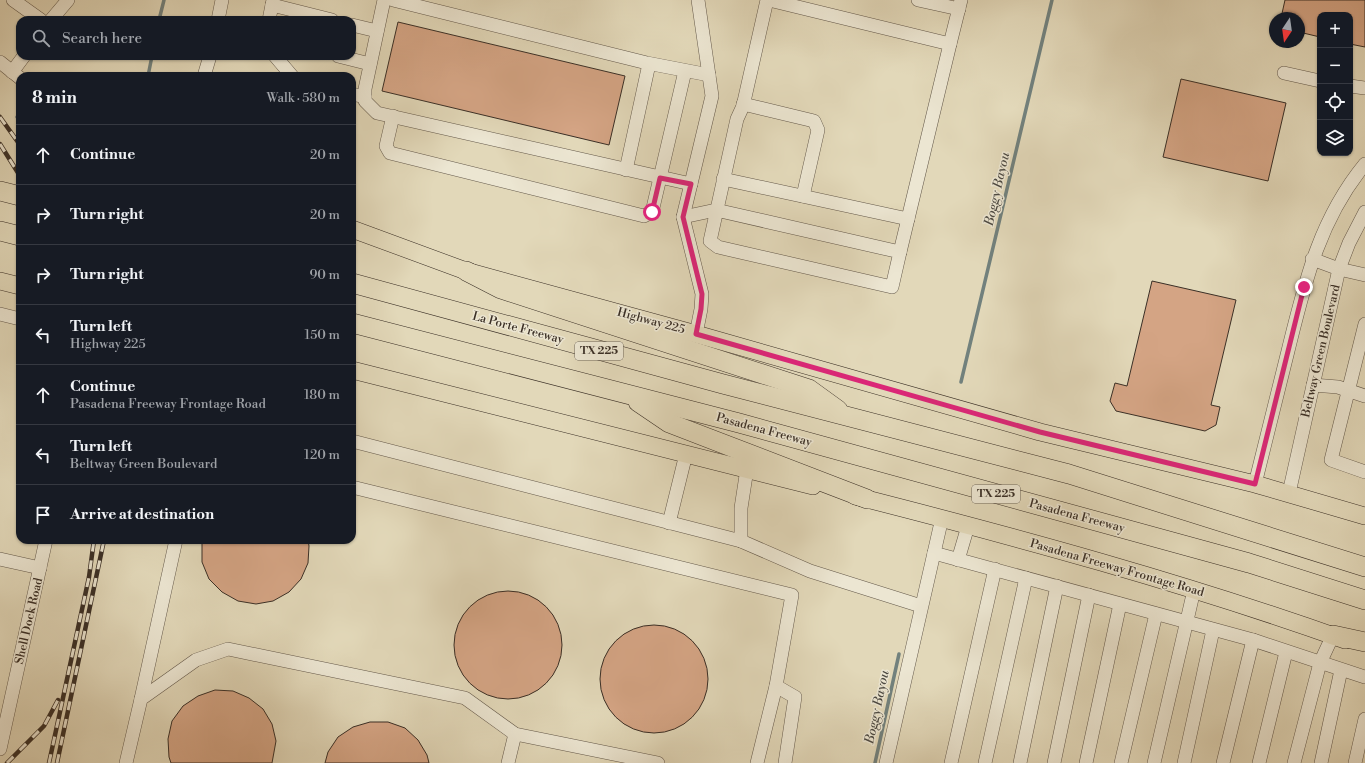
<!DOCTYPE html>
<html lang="en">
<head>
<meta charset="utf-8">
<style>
	:root { --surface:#171b24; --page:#20242c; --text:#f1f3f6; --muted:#9ea1a6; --line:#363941 }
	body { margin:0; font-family:"Libre Bodoni",serif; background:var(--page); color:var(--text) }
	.controls { position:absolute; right:12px; top:12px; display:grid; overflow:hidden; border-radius:8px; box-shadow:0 1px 3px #0004 }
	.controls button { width:36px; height:36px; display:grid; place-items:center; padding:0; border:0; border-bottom:1px solid var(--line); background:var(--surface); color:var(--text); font:20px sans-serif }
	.compass { position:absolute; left:1269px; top:12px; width:36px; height:36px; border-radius:50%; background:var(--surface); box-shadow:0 1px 3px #0004; rotate:193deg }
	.stop { position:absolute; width:12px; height:12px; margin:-9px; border:3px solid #db2777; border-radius:50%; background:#fff }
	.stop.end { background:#db2777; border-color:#fff; box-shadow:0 1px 4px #0008 }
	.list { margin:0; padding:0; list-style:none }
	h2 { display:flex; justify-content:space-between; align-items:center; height:52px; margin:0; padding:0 16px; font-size:17px }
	h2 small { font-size:13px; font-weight:400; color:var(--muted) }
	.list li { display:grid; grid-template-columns:26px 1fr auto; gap:12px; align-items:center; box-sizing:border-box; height:60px; padding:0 16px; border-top:1px solid var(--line) }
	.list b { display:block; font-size:15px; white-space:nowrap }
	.list p { margin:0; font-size:13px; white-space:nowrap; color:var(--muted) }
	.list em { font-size:13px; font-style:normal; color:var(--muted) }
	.icon { flex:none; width:22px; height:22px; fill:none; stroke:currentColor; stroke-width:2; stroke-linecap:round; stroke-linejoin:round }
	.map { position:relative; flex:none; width:1365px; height:763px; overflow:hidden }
	.search { position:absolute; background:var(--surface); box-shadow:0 1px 3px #0004; left:16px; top:16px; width:340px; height:44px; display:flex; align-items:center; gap:10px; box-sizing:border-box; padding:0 14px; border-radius:12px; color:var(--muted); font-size:15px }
	.panel { position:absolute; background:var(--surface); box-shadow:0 1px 3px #0004; left:16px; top:72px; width:340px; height:472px; border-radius:12px }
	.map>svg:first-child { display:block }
</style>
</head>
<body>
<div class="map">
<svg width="1365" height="763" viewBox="0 0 1365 763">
	<rect width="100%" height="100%" fill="#e2d8b9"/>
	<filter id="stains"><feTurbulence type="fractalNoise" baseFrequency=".005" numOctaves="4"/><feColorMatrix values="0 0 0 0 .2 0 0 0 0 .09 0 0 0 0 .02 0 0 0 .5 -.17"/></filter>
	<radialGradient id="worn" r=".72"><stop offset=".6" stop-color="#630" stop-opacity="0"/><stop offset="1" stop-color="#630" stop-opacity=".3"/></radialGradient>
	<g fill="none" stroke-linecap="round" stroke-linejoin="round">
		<!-- stream -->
		<g stroke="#72817d" stroke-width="3.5">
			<polyline points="159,20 164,0"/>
			<polyline points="148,76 152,56"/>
			<polyline points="17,117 20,114"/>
			<polyline points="961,382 1052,0"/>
			<polyline points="875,763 899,654"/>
		</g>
	</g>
	<!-- building -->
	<g fill="#d4a484" stroke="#3a2f26">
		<polygon points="1285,0 1365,0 1365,47 1350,44 1350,15 1320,15 1320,37 1299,32 1299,18 1281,18"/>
		<polygon points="398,22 625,76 609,145 382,91"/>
		<polygon points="1181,79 1286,103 1268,181 1163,157"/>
		<polygon points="1152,281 1236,300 1211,405 1220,407 1216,425 1205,431 1116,411 1110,401 1115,383 1127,386"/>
		<polygon points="202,540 308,540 309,546 308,563 301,579 289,592 273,601 256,604 238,601 222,592 209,579 202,562"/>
		<circle cx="508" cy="645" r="54"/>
		<circle cx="654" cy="679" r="54"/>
		<polygon points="215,690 233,691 249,698 263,709 272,724 276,741 272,763 171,763 169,757 168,739 172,721 183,706 198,696"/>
		<polygon points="370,722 388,722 405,728 418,740 427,755 429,763 325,763 328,752 338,737 353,727"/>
	</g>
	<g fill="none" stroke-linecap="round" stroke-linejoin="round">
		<!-- minor casing -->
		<g stroke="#64594b" stroke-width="14">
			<g id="minor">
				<polyline points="13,0 41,20"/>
				<polyline points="384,0 365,89 365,101 377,113 691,184"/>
				<polyline points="393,0 647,63 709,75"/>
				<polyline points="769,0 950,44 900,252"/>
				<polyline points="918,0 959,9"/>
				<polyline points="272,5 332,20"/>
				<polyline points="51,20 68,0"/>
				<polyline points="218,20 222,0"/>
				<polyline points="269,20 273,0"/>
				<polyline points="352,25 377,31"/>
				<polyline points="950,44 961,0"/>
				<polyline points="275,56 292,76"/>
				<polyline points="338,56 370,64"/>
				<polyline points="0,62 20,78"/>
				<polyline points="12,72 24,56"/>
				<polyline points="1284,73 1320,81"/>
				<polyline points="204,76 210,56"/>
				<polyline points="1350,86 1365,88"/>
				<polyline points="352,94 365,97"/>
				<polyline points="743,104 814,121 818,130 803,196"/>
				<polyline points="393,116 386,146 390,153 644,216 652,212 685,71"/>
				<polyline points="626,170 649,64"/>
				<polyline points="723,179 908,219"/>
				<polyline points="683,217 716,210 900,252 892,287 718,247 710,241 737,119 743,106 767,0"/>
				<polyline points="1312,259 1339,269 1365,275"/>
				<polyline points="0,314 20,319"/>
				<polyline points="1365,324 1331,460 1365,472"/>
				<polyline points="696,334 701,309 702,294 683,217 712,96 698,0"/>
				<polyline points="1313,385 1338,387 1365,396"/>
				<polyline points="352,441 741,541"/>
				<polyline points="747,469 741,508 741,541 810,571 921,606"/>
				<path d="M 1255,484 C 1266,439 1277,395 1288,351 C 1305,282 1319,220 1365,164"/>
				<polyline points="352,487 792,595 776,686 757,763"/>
				<polyline points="1289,493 1339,269 1349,243 1365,212"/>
				<polyline points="669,523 686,454"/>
				<polyline points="934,553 1253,640 1365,677"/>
				<polyline points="0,559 40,568"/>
				<polyline points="958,560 968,526"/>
				<polyline points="776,686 795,697 785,763"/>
				<polyline points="141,699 176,540"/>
				<polyline points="0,749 46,540"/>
				<polyline points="126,763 141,699 196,660 228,649 465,698 515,734 658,763"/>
				<polyline points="508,763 515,734"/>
				<polyline points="886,763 942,518"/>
				<polyline points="951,763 995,569"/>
				<polyline points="985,763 1026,578"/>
				<polyline points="1020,763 1057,586"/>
				<polyline points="1054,763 1089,595"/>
				<polyline points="1086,763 1120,604"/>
				<polyline points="1121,763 1156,614"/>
				<polyline points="1154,763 1194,590"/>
				<polyline points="1184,763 1213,630"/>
				<polyline points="1223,763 1253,640"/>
				<polyline points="1259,763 1286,652"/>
				<polyline points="1294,763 1320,663 1333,635"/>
				<polyline points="1321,763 1341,670"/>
				<polyline points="1355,763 1365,719"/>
			</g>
		</g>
		<!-- major casing -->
		<g stroke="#3a2f26" stroke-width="18">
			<g id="major">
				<polyline points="352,229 466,271 696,334 1040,432 1255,484 1365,516"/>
				<polyline points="0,281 20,286"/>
				<polyline points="352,370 813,486"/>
				<path d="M 855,496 C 1020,538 1185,583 1345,640"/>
			</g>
		</g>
		<!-- highway casing -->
		<g stroke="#3a2f26" stroke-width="20">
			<g id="highway">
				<polyline points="0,191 20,196"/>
				<polyline points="0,231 20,236"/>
				<polyline points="466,271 501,289 809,389 838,410"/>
				<polyline points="352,283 723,384 1069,474 1365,567"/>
				<polyline points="352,323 739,423 1249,563 1365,600"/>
				<polyline points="638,402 669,423 867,499"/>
				<polyline points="1333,635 1365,642"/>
			</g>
		</g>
		<!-- minor -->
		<use href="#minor" stroke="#ece6d2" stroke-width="13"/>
		<!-- major -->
		<use href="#major" stroke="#e2d8b9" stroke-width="17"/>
		<!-- highway -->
		<use href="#highway" stroke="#e2d8b9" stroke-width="19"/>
		<!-- rail casing -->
		<g stroke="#3a2f26" stroke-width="4.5">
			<g id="rail">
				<polyline points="0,117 20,145"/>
				<polyline points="0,144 20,176"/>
				<polyline points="7,763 44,726 58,700"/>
				<polyline points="49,763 89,577 94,540"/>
				<polyline points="57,763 104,540"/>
			</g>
		</g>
		<!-- rail -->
		<use href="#rail" stroke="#ece6d2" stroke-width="3" stroke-dasharray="9" stroke-linecap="butt"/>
	</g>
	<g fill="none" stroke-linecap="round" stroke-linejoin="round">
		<!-- route -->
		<polyline stroke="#db2777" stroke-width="5" points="652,212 660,178 691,184 683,217 702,294 701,309 696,334 1040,432 1255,484 1304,287"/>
	</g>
	<g text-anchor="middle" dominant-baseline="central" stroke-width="3" stroke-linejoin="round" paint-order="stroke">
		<!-- shield labels -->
		<g fill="#ece6d2" stroke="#6f665a" stroke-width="1">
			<rect x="575" y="342" width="48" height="18" rx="3"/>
			<rect x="972" y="485" width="48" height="18" rx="3"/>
		</g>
		<g font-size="11" font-weight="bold" fill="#3a2f26">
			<text x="599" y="351">TX 225</text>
			<text x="996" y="494">TX 225</text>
		</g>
		<!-- street labels -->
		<g font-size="12" fill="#3a2f26" stroke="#ece6d2">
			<text transform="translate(651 321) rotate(15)">Highway 225</text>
			<text transform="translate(518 328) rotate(15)">La Porte Freeway</text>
			<text transform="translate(1321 351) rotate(-77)">Beltway Green Boulevard</text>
			<text transform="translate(764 430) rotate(15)">Pasadena Freeway</text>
			<text transform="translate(1077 516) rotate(15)">Pasadena Freeway</text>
			<text transform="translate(1117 568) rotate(16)">Pasadena Freeway Frontage Road</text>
			<text transform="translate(29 621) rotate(-77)">Shell Dock Road</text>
		</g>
		<!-- water labels -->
		<g font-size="13" font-style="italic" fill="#4d4a43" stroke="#ece6d2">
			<text transform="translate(997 189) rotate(-77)">Boggy Bayou</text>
			<text transform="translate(877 707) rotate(-78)">Boggy Bayou</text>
		</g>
	</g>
	<rect width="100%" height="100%" filter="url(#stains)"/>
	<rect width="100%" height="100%" fill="url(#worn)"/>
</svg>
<div class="controls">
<button>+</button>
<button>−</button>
<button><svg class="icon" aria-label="locate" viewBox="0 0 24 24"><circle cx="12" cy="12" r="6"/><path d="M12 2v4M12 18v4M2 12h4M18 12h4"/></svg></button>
<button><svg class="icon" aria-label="layers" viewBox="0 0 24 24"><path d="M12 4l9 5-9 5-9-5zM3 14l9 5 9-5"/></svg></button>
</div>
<svg class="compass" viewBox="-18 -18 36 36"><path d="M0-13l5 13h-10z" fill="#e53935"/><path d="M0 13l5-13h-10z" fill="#9ea1a6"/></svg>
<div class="stop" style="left:652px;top:212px"></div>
<div class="stop end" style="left:1304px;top:287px"></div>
<div class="search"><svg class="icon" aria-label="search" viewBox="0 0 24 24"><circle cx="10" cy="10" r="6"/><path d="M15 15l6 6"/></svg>Search here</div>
<section class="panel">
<h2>8 min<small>Walk · 580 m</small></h2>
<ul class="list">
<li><svg class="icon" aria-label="ahead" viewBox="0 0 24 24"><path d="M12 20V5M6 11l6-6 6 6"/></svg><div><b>Continue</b></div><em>20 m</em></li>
<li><svg class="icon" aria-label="right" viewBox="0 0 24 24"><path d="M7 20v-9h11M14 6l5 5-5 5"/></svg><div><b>Turn right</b></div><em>20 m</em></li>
<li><svg class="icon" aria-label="right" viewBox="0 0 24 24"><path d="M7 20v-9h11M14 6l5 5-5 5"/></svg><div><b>Turn right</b></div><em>90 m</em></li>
<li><svg class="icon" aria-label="left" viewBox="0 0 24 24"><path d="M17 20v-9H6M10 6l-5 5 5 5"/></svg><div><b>Turn left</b><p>Highway 225</p></div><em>150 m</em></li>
<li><svg class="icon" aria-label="ahead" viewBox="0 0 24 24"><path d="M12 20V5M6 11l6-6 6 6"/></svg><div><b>Continue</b><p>Pasadena Freeway Frontage Road</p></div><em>180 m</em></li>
<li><svg class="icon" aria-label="left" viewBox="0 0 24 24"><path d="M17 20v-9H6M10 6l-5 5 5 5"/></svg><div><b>Turn left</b><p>Beltway Green Boulevard</p></div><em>120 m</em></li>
<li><svg class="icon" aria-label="arrive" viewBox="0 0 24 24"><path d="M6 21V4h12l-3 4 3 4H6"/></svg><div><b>Arrive at destination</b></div></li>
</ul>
</section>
</div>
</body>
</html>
